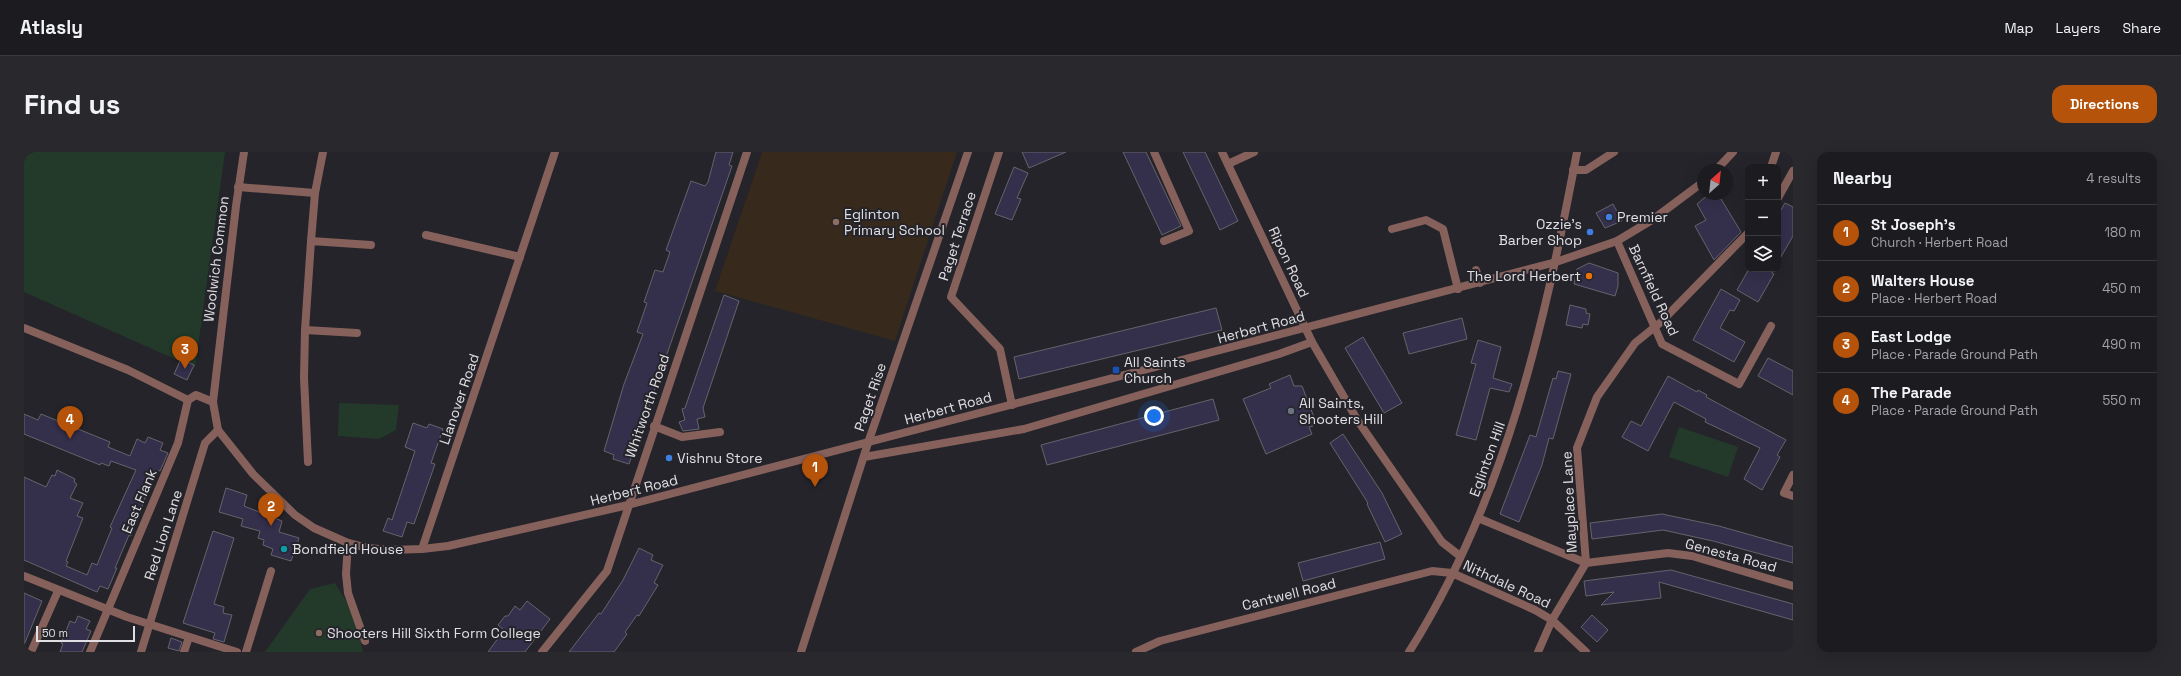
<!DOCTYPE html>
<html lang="en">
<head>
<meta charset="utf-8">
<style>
	:root { --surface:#1b1b20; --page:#28282d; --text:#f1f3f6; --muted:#a0a1a5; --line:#39393e; --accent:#b45309 }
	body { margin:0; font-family:"Space Grotesk",sans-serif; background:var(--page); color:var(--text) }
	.controls { position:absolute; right:12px; top:12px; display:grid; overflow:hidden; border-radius:8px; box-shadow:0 4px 16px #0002 }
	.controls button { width:36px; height:36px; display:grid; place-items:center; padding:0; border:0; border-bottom:1px solid var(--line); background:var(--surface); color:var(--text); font:20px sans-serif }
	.compass { position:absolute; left:1673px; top:12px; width:36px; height:36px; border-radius:50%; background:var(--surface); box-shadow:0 4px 16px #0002; rotate:27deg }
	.scale { position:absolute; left:12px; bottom:10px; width:99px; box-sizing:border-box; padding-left:4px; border:2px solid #e0dfe4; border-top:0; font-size:11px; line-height:14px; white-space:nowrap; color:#e0dfe4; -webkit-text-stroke:3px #24242a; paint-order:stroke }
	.you { position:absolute; left:1130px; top:264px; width:14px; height:14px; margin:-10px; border:3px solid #fff; border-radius:50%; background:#1a73e8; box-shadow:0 0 0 6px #1a73e833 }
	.badge { display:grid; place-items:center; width:26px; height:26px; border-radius:50%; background:var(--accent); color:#fff; font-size:13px; font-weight:700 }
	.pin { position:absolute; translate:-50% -33px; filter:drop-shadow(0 1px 2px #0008) }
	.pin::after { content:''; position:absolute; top:21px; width:14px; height:12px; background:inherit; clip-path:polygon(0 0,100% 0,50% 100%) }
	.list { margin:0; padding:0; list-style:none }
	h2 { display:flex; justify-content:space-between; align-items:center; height:52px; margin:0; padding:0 16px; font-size:17px }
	h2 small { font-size:13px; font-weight:400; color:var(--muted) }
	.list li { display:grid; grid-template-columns:26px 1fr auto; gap:12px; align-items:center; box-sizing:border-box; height:56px; padding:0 16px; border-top:1px solid var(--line) }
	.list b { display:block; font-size:15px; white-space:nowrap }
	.list p { margin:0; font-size:13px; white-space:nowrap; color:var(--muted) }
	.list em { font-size:13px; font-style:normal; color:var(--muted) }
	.icon { flex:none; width:22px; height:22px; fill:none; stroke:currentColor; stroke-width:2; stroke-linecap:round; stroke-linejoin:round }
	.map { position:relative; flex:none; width:1769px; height:500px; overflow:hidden; border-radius:12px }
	header { display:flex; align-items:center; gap:24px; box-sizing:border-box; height:56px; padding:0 20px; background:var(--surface); border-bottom:1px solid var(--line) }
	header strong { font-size:19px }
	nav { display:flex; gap:22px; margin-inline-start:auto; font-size:14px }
	.intro { display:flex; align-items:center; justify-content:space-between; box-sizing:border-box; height:96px; padding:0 24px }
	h1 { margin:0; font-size:28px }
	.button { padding:10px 18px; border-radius:12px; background:var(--accent); color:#fff; font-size:14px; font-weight:700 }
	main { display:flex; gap:24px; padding:0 24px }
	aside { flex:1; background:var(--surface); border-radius:12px; box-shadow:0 4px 16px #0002 }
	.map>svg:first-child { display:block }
</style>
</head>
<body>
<header>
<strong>Atlasly</strong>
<nav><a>Map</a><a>Layers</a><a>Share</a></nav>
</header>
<div class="intro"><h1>Find us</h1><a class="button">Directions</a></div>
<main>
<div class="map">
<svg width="1769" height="500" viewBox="0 0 1769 500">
	<rect width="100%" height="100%" fill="#24242a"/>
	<!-- education -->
	<polygon fill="#37291c" points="738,0 933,0 871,189 691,139"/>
	<!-- green -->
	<g fill="#233a2a">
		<polygon points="0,0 201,0 171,216 0,140"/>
		<polygon points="315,251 375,253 372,278 355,287 314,284"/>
		<polygon points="1655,275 1714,295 1704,325 1645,305"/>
		<polygon points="311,431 330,462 339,500 241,500 286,437"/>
	</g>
	<!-- building -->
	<g fill="#342f4b" stroke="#65646b">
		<polygon points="692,0 709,0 705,13 708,14 605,312 589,307 590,303 580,299 600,232 619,182 613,180 623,151 620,150 631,118 639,120 646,100 642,98 667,29 681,34 684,30"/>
		<polygon points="998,0 1042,0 1005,16"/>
		<polygon points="1099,0 1122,0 1157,74 1138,83"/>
		<polygon points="1159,0 1181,0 1214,69 1196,78"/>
		<polygon points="990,15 1004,21 993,46 997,47 988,68 971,62"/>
		<polygon points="1685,42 1694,42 1717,80 1690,108 1671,74 1682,68 1673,52"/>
		<polygon points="1761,51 1769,55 1769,84 1754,110 1754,63"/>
		<polygon points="1589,52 1598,69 1581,76 1572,61"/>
		<polygon points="1565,111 1594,121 1594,134 1591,144 1550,132 1553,117"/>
		<polygon points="1725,117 1750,117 1748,121 1750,122 1734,150 1713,138"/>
		<polygon points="1697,137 1716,148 1710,159 1706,158 1696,176 1721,190 1710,210 1669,188"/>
		<polygon points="700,143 715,149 679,256 681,265 673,267 675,277 659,279 655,270 661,268 658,257 661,256"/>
		<polygon points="1546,153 1562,157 1562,161 1566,162 1564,173 1559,172 1558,176 1542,173"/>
		<polygon points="1192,156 1198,178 995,227 990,205"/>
		<polygon points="1438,166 1443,187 1385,202 1379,181"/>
		<polygon points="1339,185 1378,251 1360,261 1321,196"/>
		<polygon points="1454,188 1477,195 1469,226 1488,232 1485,240 1466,236 1452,288 1432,283 1452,212 1447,211"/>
		<polygon points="1744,206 1769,219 1769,243 1734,224"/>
		<polygon points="157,207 170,213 163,228 150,222"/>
		<polygon points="1534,219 1547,222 1529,287 1525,286 1518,313 1495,370 1476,362 1506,283 1512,285 1529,226 1532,227"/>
		<polygon points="1266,223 1270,234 1278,234 1290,265 1286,266 1289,274 1285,275 1288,282 1242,302 1219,247 1247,236 1245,232"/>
		<polygon points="1644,224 1673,240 1674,238 1683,243 1682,245 1762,288 1753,303 1756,305 1738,338 1720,327 1736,296 1681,270 1682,267 1650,250 1624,299 1598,285 1607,269 1617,274"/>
		<polygon points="1189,247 1195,268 1023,313 1017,293"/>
		<polygon points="0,262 14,268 17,262 86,290 84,295 106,304 113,287 121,291 124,285 139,291 136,298 144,301 136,319 133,318 129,325 107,384 105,383 91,416 93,416 84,437 76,434 73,440 0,408 0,325 22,335 28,323 31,324 33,318 51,327 50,330 53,332 46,346 59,351 53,364 59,366 42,409 44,410 42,414 63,423 68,411 73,413 88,376 86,375 112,318 87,309 85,314 77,311 76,313 0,282"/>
		<polygon points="389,271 403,276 405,272 419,277 407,311 411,312 390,372 383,370 378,385 359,379 364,366 368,368 391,299 381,295"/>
		<polygon points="1319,282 1358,341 1378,382 1361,390 1343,352 1344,351 1306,291"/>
		<polygon points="202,336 223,343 220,354 258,369 255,380 275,386 267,409 247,403 249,397 239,393 240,388 234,386 236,379 217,374 219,367 195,360"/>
		<polygon points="1638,362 1695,374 1769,395 1769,411 1689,389 1639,378 1568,387 1566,371"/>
		<polygon points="189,379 210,386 190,452 200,455 199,461 208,463 200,490 189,487 191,481 159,471"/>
		<polygon points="1356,390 1361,407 1279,429 1274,411"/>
		<polygon points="615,396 629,403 627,408 639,413 630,431 634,433 615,464 613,463 601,480 603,482 590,500 545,500 575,461 577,462 599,428"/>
		<polygon points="1647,418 1769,452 1769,468 1635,430 1637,446 1577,453 1590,440 1562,444 1560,429"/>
		<polygon points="0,441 18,449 0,493"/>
		<polygon points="503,449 526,467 501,500 464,500 480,478 474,473 481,464 484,464 491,454 496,458"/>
		<polygon points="1568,463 1584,478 1573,490 1557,475"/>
		<polygon points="54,464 66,469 62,477 67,479 58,500 36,500 39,492 37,491 46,469 51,471"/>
		<polygon points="147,486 158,490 155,499 144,496"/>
	</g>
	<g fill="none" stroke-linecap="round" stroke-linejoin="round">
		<!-- service -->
		<g stroke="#86615b" stroke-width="8">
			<polyline points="1204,12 1230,0"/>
			<polyline points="1747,15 1752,0"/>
			<polyline points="1368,77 1402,68 1419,77 1434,137"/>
			<polyline points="1452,118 1456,131"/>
			<polyline points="630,274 658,285 696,280"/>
			<polyline points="1769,323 1760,341 1769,344"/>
			<polyline points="324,391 322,422 324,441 341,489"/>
			<polyline points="7,500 34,439"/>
			<polyline points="1514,500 1528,468 1562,411 1553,296 1573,245 1611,191 1637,170 1724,81"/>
		</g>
		<!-- minor -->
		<g stroke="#86615b" stroke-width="8">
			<polyline points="975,0 927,145 976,197 988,253"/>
			<polyline points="1130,0 1165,79 1140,89"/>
			<polyline points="1198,0 1288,190 1334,269 1418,390 1436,404"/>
			<polyline points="1549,18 1562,18 1590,0"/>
			<polyline points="214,35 291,41"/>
			<polyline points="1754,46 1769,19"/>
			<polyline points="402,83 496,105"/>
			<polyline points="287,89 291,41 299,0"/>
			<polyline points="1593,89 1638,192 1715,232 1747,174"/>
			<polyline points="0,176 104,218 164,248 172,243 189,250"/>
			<polyline points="281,178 287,89 347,93"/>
			<polyline points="840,305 1000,277 1255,202 1288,190"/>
			<polyline points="284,310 280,226 281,178 333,181"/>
			<polyline points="1454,366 1562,411 1644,401 1668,404 1769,434"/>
			<polyline points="398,397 531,0"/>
			<polyline points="0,424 103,465 213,500"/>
			<polyline points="66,500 154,291 164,248"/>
			<polyline points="117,500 181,291 194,278"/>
			<polyline points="160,500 165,485"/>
			<polyline points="222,500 247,419"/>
			<polyline points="518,500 583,419 723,0"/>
			<polyline points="777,500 844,291 944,0"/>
			<polyline points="1112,500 1136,489 1408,419 1428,421 1511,458 1528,468 1562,500"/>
			<path d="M 1385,500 C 1481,348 1520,175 1553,0"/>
		</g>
		<!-- tertiary -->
		<g stroke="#86615b" stroke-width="8">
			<polyline points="220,0 212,54 189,250 194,278 229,322 271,363 290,376 324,391 344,396 366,398 398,397 424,394 604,353 1532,110 1593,89 1628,68 1679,30"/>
			<polyline points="1692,18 1709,0"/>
		</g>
	</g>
	<!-- markers -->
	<g fill="#3f7fe0" stroke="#24242a" stroke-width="1.5">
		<circle cx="1585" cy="65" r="4"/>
		<circle cx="1566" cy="80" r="4"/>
		<circle cx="645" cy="306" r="4"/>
	</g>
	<g fill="#8d6e63" stroke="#24242a" stroke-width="1.5">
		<circle cx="812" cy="70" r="4"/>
		<circle cx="295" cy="481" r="4"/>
	</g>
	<circle fill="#e8710a" stroke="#24242a" stroke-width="1.5" cx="1565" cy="124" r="4"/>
	<rect fill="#1a4fb4" stroke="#24242a" stroke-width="1.5" x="1088" y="214" width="8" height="8" rx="2"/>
	<circle fill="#6b7280" stroke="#24242a" stroke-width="1.5" cx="1267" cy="259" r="4"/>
	<circle fill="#0f9aa8" stroke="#24242a" stroke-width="1.5" cx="260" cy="397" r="4"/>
	<g text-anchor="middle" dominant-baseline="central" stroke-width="4" stroke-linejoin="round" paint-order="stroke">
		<!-- poi labels -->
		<g font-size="14" fill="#e0dfe4" stroke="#24242a" text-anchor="start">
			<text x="820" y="62">Eglinton<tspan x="820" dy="16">Primary School</tspan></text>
			<text x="1593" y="65">Premier</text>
			<text x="1558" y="72" text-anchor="end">Ozzie's<tspan x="1558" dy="16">Barber Shop</tspan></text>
			<text x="1557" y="124" text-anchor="end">The Lord Herbert</text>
			<text x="1100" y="210">All Saints<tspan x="1100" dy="16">Church</tspan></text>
			<text x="1275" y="251">All Saints,<tspan x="1275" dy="16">Shooters Hill</tspan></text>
			<text x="653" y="306">Vishnu Store</text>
			<text x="268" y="397">Bondfield House</text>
			<text x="303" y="481">Shooters Hill Sixth Form College</text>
		</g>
		<!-- street labels -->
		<g font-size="14" fill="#e0dfe4" stroke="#24242a">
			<text transform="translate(933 84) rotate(-72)">Paget Terrace</text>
			<text transform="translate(192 107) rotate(-83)">Woolwich Common</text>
			<text transform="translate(1265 110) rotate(65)">Ripon Road</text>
			<text transform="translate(1630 138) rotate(65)">Barnfield Road</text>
			<text transform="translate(1237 175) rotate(-15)">Herbert Road</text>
			<text transform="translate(846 245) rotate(-71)">Paget Rise</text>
			<text transform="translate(435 247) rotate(-71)">Llanover Road</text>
			<text transform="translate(623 254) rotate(-71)">Whitworth Road</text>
			<text transform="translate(924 256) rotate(-15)">Herbert Road</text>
			<text transform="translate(1463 307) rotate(-70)">Eglinton Hill</text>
			<text transform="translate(610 338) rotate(-14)">Herbert Road</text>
			<text transform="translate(115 349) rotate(-67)">East Flank</text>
			<text transform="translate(1545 350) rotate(-93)">Mayplace Lane</text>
			<text transform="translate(139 383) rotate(-72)">Red Lion Lane</text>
			<text transform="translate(1707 403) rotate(15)">Genesta Road</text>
			<text transform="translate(1483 432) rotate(25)">Nithdale Road</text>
			<text transform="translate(1265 442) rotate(-14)">Cantwell Road</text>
		</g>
	</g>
</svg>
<div class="controls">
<button>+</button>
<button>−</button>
<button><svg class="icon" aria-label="layers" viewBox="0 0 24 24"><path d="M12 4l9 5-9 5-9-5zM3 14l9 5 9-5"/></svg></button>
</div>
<svg class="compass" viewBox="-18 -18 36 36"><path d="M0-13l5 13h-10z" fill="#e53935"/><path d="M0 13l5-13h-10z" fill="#a0a1a5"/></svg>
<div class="scale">50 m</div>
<div class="you"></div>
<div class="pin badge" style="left:791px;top:335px">1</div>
<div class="pin badge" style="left:247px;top:374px">2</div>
<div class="pin badge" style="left:161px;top:217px">3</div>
<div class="pin badge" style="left:46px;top:287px">4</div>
</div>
<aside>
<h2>Nearby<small>4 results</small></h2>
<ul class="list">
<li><span class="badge">1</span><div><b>St Joseph's</b><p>Church · Herbert Road</p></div><em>180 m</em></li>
<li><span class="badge">2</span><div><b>Walters House</b><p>Place · Herbert Road</p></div><em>450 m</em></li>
<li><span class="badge">3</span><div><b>East Lodge</b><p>Place · Parade Ground Path</p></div><em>490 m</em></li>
<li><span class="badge">4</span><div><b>The Parade</b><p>Place · Parade Ground Path</p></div><em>550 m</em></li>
</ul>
</aside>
</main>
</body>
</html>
